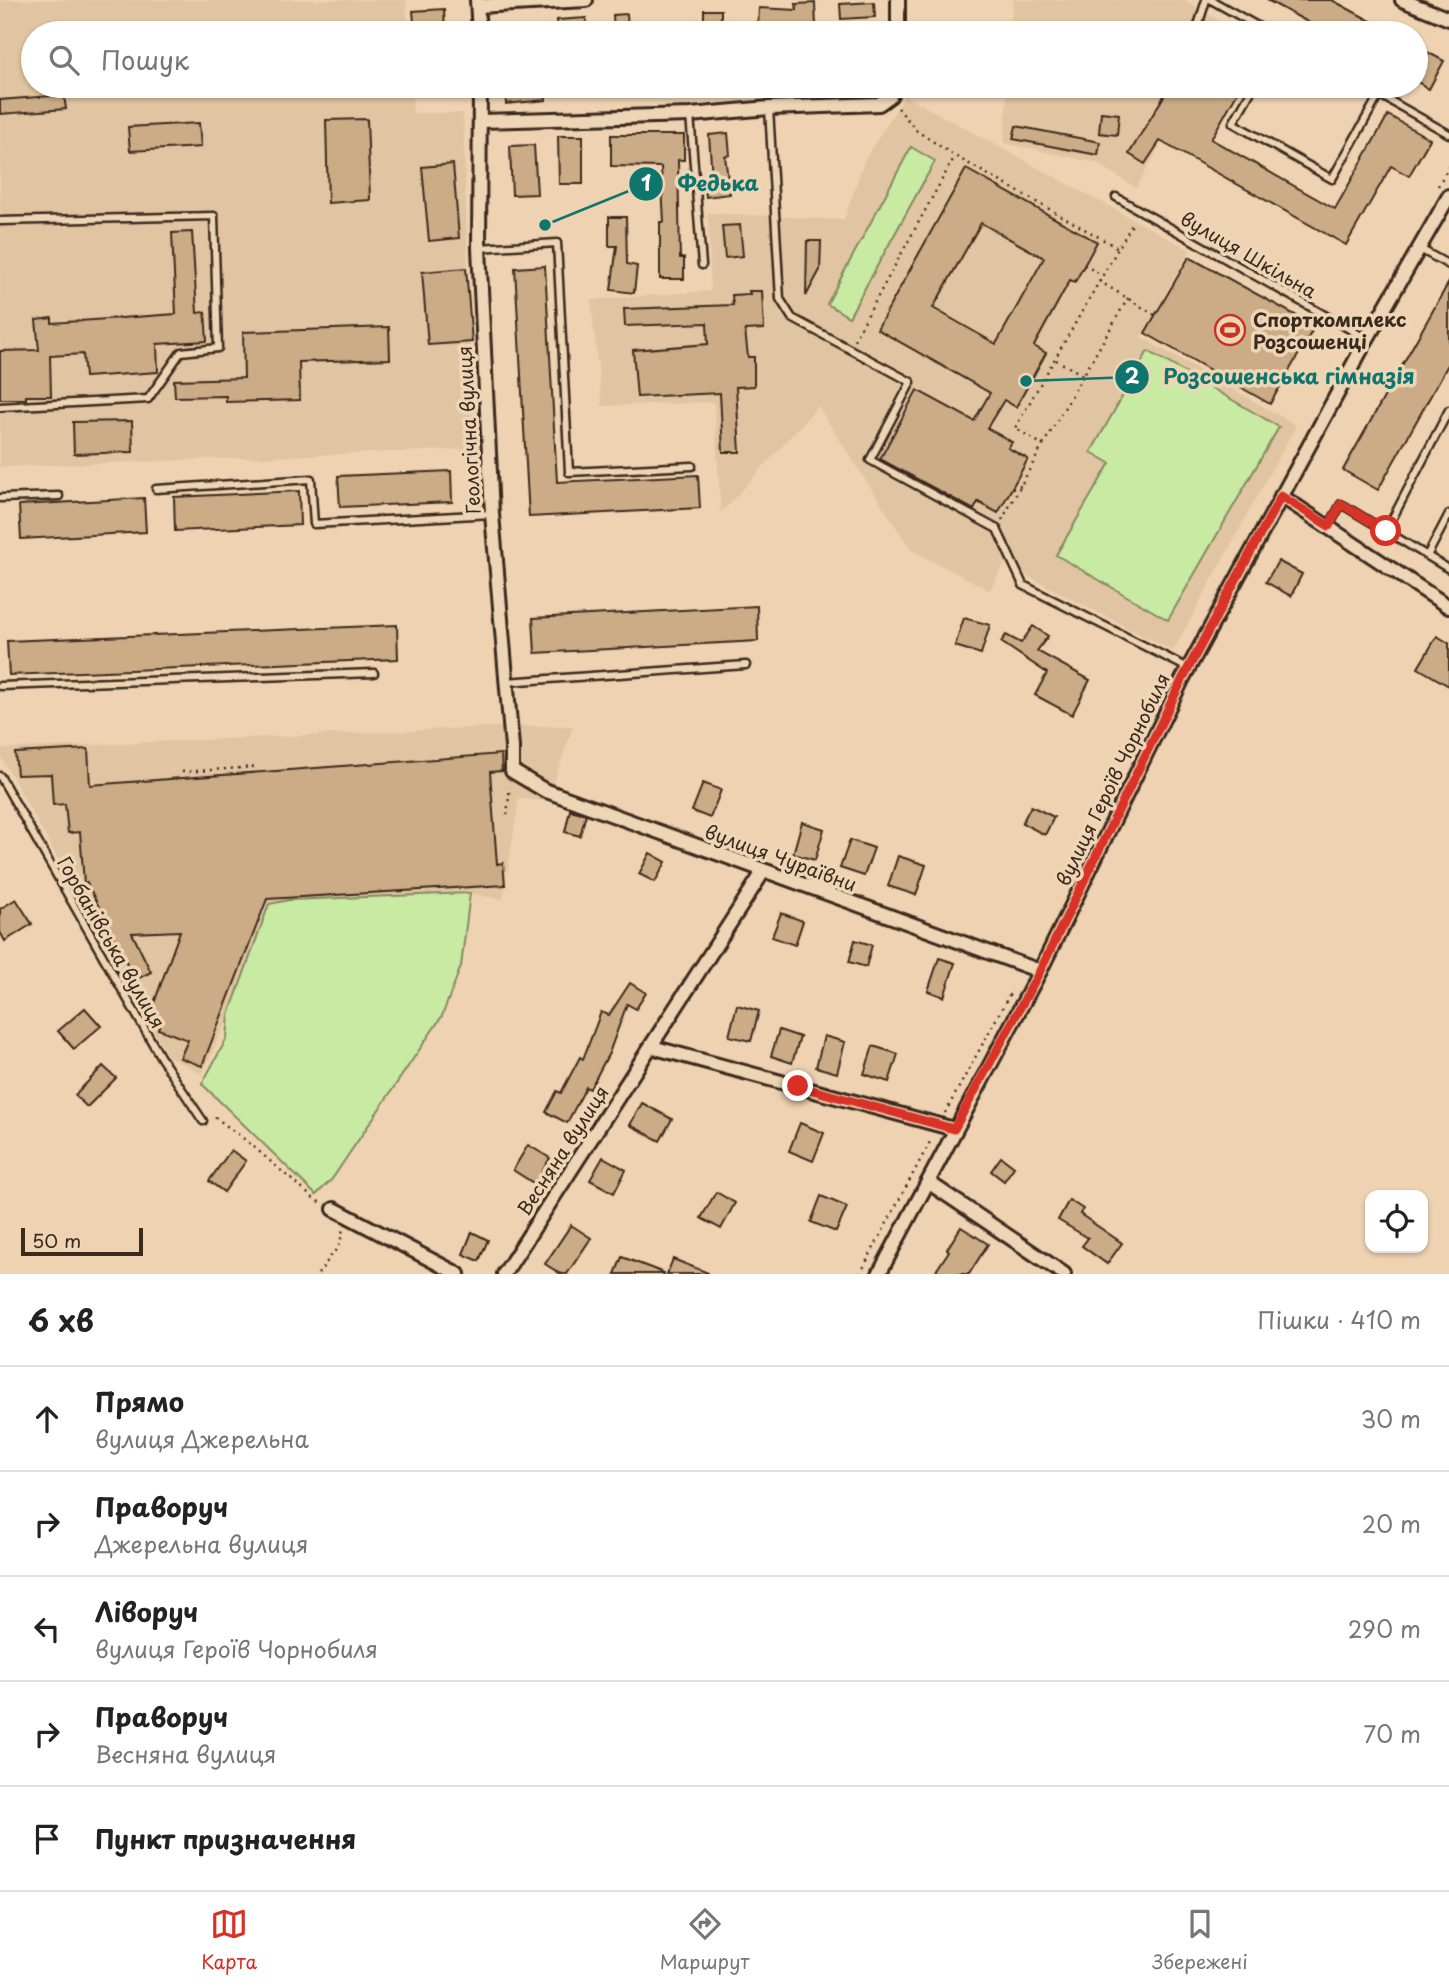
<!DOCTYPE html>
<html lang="uk">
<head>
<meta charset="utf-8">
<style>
	:root { --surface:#fff; --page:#f2f2f2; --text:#222; --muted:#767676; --line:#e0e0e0; --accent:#d93025 }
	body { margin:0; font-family:"Playpen Sans",sans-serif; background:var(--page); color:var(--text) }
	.controls { position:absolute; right:21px; bottom:21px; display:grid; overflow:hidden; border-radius:14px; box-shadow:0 2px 5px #0004 }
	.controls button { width:63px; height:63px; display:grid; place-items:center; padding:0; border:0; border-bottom:2px solid var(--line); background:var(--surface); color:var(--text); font:35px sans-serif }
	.scale { position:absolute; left:21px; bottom:18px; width:122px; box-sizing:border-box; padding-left:7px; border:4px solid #3b2a1e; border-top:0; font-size:19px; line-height:24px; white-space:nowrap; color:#3b2a1e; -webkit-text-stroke:5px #eed5b6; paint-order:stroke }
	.stop { position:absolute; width:21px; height:21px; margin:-16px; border:5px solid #d93025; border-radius:50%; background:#fff }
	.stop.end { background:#d93025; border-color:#fff; box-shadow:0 2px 7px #0008 }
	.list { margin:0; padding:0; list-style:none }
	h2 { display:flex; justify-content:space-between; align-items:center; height:91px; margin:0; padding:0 28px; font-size:30px }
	h2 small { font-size:23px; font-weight:400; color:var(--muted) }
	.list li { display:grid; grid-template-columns:46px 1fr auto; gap:21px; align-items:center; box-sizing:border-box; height:105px; padding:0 28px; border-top:2px solid var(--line) }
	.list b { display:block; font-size:26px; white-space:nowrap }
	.list p { margin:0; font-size:23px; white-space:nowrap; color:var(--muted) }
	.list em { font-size:23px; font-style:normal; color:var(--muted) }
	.icon { flex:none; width:38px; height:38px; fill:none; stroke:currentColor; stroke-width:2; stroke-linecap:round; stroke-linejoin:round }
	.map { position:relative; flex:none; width:1449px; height:1274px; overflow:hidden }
	.search { position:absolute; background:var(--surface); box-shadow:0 2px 5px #0004; left:21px; right:21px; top:21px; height:77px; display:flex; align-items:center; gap:18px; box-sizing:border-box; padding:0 24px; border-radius:38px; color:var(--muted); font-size:26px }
	.sheet { height:616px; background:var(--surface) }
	nav { display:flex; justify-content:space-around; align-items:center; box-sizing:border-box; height:98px; border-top:2px solid var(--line); background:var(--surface); font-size:19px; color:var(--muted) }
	nav a { display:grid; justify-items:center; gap:4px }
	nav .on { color:var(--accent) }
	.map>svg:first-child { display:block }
</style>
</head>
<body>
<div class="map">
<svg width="1449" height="1274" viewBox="0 0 1449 1274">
	<rect width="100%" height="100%" fill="#eed2b1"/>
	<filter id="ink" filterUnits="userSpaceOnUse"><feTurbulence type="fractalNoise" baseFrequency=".0143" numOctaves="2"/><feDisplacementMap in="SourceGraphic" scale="14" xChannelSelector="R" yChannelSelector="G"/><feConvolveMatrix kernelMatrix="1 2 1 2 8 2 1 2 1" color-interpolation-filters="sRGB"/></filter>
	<g filter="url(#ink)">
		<!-- built -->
		<g fill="#e1c4a1">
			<polygon points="0,0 406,0 408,33 33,33 33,86 411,86 413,113 463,113 473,449 0,467"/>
			<polygon points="1013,0 1185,0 1227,26 1223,33 1011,33"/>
			<polygon points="1008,86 1194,86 1136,188 1097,163 1004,143"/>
			<polygon points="905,96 1190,250 1141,337 1296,425 1173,651 1004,564 990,590 911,550 818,406 721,513 714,402 602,406 591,300 711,291 708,213 844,220 865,159"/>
			<polygon points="517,726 573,726 553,785 544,801 519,798 503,900 470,893 269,904 229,1015 202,1074 168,1056 0,755 0,749"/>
		</g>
		<!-- green -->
		<g fill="#c9eaa3" stroke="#828a60" stroke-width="2">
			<polygon points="911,147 935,161 849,317 827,304"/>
			<polygon points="1148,351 1279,427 1168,620 1056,555 1110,463 1091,452"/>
			<polygon points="470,893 461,966 442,1016 332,1179 316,1195 202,1084 227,1038 229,1015 269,904 289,900"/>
		</g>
		<!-- building -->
		<g fill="#ccac86" stroke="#3b2a1e" stroke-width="2" fill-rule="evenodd">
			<polygon points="1267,0 1332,0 1393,33 1328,33"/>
			<polygon points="874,2 875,17 841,19 840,4"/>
			<polygon points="815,3 816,27 758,25 759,8 797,10 796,4"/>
			<polygon points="444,9 445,33 415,33 413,11"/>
			<rect x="704" y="10" width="17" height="16"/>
			<polygon points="627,14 628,30 614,31 613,15"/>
			<polygon points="586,18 587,33 558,33 557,20"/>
			<polygon points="1416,46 1444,61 1429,89 1416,81"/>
			<polygon points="505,86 545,86 546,100 506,104"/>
			<polygon points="1170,86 1241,86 1211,139 1335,209 1388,115 1430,139 1409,176 1391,166 1346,245 1160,141 1145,164 1129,154"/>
			<polygon points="64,95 66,109 0,114 0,100"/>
			<polygon points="1101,112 1119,114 1117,135 1099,133"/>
			<polygon points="367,119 370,200 328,203 326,120"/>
			<polygon points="199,123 201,147 130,151 128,127"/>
			<polygon points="1016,126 1100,142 1098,155 1013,139"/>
			<polygon points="728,133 730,155 725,156 730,194 706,197 704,179 712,178 709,135"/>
			<polygon points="611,135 684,135 684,160 678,160 680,258 684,258 684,279 660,279 660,222 664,222 661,167 611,166"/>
			<polygon points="558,136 583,136 583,184 559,184"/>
			<polygon points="534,145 537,194 512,195 510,146"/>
			<polygon points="453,164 459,238 429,241 422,167"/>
			<path d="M 966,169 L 1097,242 L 1075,282 L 1070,280 L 1034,346 L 1046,353 L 1016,407 L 1004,400 L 987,428 L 1012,442 L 1008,448 L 1028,459 L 998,513 L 978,502 L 974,510 L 880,459 L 917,390 L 974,421 L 990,393 L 877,329 ZM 981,223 L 1044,258 L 996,344 L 933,308 Z"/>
			<polygon points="609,217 626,217 627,264 637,266 634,293 611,290 617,246 609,246"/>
			<polygon points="740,225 743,256 725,258 722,226"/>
			<polygon points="192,232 197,313 205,312 207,341 157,344 158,372 85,377 83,354 50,356 51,396 26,396 26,399 0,399 0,351 39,350 36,320 52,318 52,323 176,314 172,233"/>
			<polygon points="807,241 821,241 820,270 806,296"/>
			<polygon points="1189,257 1315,326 1270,404 1145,333"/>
			<polygon points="545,266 557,482 698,475 700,508 529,517 515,268"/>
			<polygon points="466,268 472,342 428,345 422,272"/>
			<polygon points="1449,282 1449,363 1378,490 1343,470"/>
			<polygon points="749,291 762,291 764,329 745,330 748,357 754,357 754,386 736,387 740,452 723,452 720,393 637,397 633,350 708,344 707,323 625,326 624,309 733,305 732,295 750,294"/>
			<polygon points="389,327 390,359 299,362 300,400 226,402 226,396 175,397 174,380 244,378 243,332"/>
			<polygon points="132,421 133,452 74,454 73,422"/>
			<polygon points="451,471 452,502 340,507 338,476"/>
			<polygon points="299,491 300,525 175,531 174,497"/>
			<polygon points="144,498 146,532 21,539 19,505"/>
			<polygon points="1278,561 1302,574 1291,596 1266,582"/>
			<polygon points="757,606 758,641 535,653 533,618"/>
			<polygon points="964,618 990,625 981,654 955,646"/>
			<polygon points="397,625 398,659 9,675 7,641"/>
			<polygon points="1033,626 1048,636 1037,651 1090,680 1072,715 1035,695 1047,673 1001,642 1006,635 1021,643"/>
			<polygon points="1437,636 1449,643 1449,686 1418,668"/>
			<polygon points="88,749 90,785 501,754 502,771 490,772 497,864 503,863 505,885 267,899 202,1066 180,1058 188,1040 158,1029 161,1021 149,1017 180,931 132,933 151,972 135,980 87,883 84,883 80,832 68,833 65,804 53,805 51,774 17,775 15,753"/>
			<polygon points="703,783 721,790 710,818 692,811"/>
			<polygon points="1031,806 1054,817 1045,835 1022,823"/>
			<polygon points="570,810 586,814 580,836 565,832"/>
			<polygon points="802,822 824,829 815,860 793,854"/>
			<polygon points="850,840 874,848 864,876 840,868"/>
			<polygon points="650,853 666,862 655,882 639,874"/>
			<polygon points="898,856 926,865 916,895 888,886"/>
			<polygon points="16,899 32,924 5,941 0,932 0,909"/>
			<polygon points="781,913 803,921 795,945 772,937"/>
			<polygon points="855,940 872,945 866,967 849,962"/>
			<polygon points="939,958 955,963 944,997 928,991"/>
			<polygon points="630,983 646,993 636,1009 627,1004 609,1053 590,1089 586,1087 567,1123 546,1112 557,1091 561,1093 580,1057 583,1059 601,1012 609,1015"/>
			<polygon points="737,1005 759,1011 751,1041 729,1036"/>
			<polygon points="85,1008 101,1026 74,1049 58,1031"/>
			<polygon points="779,1030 800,1037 792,1063 771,1056"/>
			<polygon points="824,1036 845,1042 837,1073 816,1067"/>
			<polygon points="873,1046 898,1054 889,1082 864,1074"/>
			<polygon points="103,1066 116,1078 87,1107 75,1095"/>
			<polygon points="642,1103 672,1119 660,1141 630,1125"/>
			<polygon points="800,1123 824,1133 813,1161 789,1151"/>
			<polygon points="528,1145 550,1158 535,1184 513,1170"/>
			<polygon points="231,1150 246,1161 224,1192 209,1181"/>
			<polygon points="603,1157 626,1170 614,1193 590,1180"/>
			<polygon points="1001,1157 1014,1167 1004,1181 991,1171"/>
			<polygon points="716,1192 735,1203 721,1229 701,1218"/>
			<polygon points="821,1196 847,1207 836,1232 811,1222"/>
			<polygon points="1069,1200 1083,1209 1080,1214 1122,1243 1107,1264 1082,1246 1088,1238 1058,1220"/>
			<polygon points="571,1225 591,1238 567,1274 561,1274 545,1264"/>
			<polygon points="961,1227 988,1244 969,1274 934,1274 949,1251 947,1249"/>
			<polygon points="472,1232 488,1240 479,1261 463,1254"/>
			<polygon points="622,1257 664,1273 664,1274 615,1274"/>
			<polygon points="673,1259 708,1273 708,1274 667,1274"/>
		</g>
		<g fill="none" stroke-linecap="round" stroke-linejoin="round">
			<!-- lane casing -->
			<g stroke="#3b2a1e" stroke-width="11">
				<g id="lane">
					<polyline points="1211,0 1270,33"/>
					<polyline points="1204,33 1197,29 1206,0"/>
					<polyline points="1254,86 1233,123 1332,179 1379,95"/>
					<polyline points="1364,86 1449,134"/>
					<polyline points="769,108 780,299 792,318 911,382 870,460 997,529 1023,585 1188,668"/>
					<polyline points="690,115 702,265"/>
					<polyline points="1116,197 1367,339"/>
					<polyline points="0,221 214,216 218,348 181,352 148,399 0,407"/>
					<polyline points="479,248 557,243 569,472 692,466"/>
					<polyline points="1420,249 1449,265"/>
					<polyline points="156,489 311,479 314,524 492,514"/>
					<polyline points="0,498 59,496"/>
					<polyline points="1329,526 1341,504 1386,531 1449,410"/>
					<polyline points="1386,531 1449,569"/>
					<polyline points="1427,556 1449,514"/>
					<polyline points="506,682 746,665"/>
					<polyline points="0,686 374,673"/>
					<polyline points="0,776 161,1058 203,1121"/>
				</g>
			</g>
			<!-- street casing -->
			<g stroke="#3b2a1e" stroke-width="18">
				<g id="street">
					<polyline points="477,0 479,33"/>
					<polyline points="1402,0 1449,19"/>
					<polyline points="478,6 586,0"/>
					<polyline points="898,33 898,0"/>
					<polyline points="480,86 479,248 492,514 512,747 512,771 544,790 1040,971"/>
					<polyline points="481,121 690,115 769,108 879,104 890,96 896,86"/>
					<polyline points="1281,496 1449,607"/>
					<polyline points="652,1047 954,1129"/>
					<polyline points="928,1182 1064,1274"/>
					<polyline points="334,1209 458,1274"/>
					<polyline points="504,1274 763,872"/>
					<polyline points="879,1274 1040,971 1182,680 1367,339 1449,196"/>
				</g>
			</g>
			<!-- path -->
			<g stroke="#3b2a1e" stroke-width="2.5" stroke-dasharray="2 5" stroke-linecap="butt">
				<polyline points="898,108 917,131 955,156 1118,248"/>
				<polyline points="1438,186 1449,166"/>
				<polyline points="1084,265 1102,275"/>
				<polyline points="1099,281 1155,315"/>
				<polyline points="854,340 955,156"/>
				<polyline points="1056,360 1083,375"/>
				<polyline points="1043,445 1128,298"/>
				<polyline points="1012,488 1021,486"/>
				<polyline points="1002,520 1043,445 1015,428 1134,221"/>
				<polyline points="182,772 255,767"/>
				<polyline points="507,815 510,787"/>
				<polyline points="945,1113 1012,990"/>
				<polyline points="215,1117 248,1142 314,1199 321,1203"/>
				<polyline points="318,1274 340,1244 343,1228"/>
				<polyline points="860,1274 932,1138"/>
			</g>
			<!-- lane -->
			<use href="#lane" stroke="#eed5b6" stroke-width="6"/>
			<!-- street -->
			<use href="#street" stroke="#eed5b6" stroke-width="12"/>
		</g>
	</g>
	<g fill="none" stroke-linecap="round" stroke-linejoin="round" filter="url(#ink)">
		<!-- route -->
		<polyline stroke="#d93025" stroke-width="9" points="798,1086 954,1129 1040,971 1182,680 1281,496 1329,526 1341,504 1386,531"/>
	</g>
	<!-- icons -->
	<defs>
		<g id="stadium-ring" transform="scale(1.575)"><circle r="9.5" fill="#eed5b6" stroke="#c8321e" stroke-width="1.5"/><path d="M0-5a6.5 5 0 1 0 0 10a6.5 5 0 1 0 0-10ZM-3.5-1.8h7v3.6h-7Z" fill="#c8321e"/></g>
	</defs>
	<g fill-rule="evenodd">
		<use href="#stadium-ring" x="1230" y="330"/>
	</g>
	<g text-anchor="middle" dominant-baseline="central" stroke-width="7" stroke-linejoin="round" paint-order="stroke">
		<!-- street labels -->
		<g font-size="19" fill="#3b2a1e" stroke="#eed5b6">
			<text transform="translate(1249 254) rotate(30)">вулиця Шкільна</text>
			<text transform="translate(468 430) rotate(-93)">Геологічна вулиця</text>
			<text transform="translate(1112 779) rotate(-64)">вулиця Героїв Чорнобиля</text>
			<text transform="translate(781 857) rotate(20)">вулиця Чураївни</text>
			<text transform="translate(112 942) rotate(60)">Горбанівська вулиця</text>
			<text transform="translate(562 1150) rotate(-57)">Весняна вулиця</text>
		</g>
		<!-- poi labels -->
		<g font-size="19" font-weight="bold" fill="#3b2a1e" stroke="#eed5b6" text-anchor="start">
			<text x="1253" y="319">Спорткомплекс<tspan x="1253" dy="22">Розсошенці</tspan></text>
		</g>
	</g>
	<!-- callouts -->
	<path fill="none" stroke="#0f766e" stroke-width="2.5" d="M545 225L646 184M1026 381L1132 377"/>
	<g fill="#0f766e" stroke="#eed5b6" stroke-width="2.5">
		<circle cx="545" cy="225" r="7"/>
		<circle cx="1026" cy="381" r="7"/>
		<circle cx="646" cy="184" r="18"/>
		<circle cx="1132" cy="377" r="18"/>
	</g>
	<g font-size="21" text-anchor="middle" font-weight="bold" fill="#fff">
		<text x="646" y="191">1</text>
		<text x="1132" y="384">2</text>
	</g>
	<g font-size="21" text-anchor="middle" font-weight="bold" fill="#0f766e" stroke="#eed5b6" stroke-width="7" stroke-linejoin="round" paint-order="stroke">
		<text x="718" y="191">Федька</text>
		<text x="1289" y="384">Розсошенська гімназія</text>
	</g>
</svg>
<div class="controls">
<button><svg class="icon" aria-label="locate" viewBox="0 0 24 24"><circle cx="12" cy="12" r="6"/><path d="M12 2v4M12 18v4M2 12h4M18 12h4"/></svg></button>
</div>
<div class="scale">50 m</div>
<div class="stop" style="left:1386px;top:531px"></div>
<div class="stop end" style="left:798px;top:1086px"></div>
<div class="search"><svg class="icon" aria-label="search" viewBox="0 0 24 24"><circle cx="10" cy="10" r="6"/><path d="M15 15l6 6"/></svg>Пошук</div>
</div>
<section class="sheet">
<h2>6 хв<small>Пішки · 410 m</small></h2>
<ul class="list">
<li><svg class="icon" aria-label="ahead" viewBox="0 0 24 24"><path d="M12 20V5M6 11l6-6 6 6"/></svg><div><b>Прямо</b><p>вулиця Джерельна</p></div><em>30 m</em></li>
<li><svg class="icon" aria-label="right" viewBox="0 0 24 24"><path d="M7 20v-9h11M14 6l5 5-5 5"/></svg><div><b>Праворуч</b><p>Джерельна вулиця</p></div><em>20 m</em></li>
<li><svg class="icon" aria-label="left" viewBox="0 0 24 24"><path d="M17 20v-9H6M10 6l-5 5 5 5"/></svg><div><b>Ліворуч</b><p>вулиця Героїв Чорнобиля</p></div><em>290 m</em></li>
<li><svg class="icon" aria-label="right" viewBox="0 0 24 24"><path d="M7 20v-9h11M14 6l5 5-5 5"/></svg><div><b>Праворуч</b><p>Весняна вулиця</p></div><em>70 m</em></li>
<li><svg class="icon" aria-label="arrive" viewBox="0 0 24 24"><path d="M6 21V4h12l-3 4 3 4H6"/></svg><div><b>Пункт призначення</b></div></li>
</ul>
</section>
<nav>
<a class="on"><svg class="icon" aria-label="map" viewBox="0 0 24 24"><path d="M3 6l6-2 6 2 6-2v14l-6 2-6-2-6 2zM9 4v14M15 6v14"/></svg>Карта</a>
<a><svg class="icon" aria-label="directions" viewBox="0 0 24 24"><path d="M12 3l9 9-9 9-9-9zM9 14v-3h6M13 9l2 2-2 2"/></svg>Маршрут</a>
<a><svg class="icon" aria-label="saved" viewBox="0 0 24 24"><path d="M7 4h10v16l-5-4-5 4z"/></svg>Збережені</a>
</nav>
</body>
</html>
